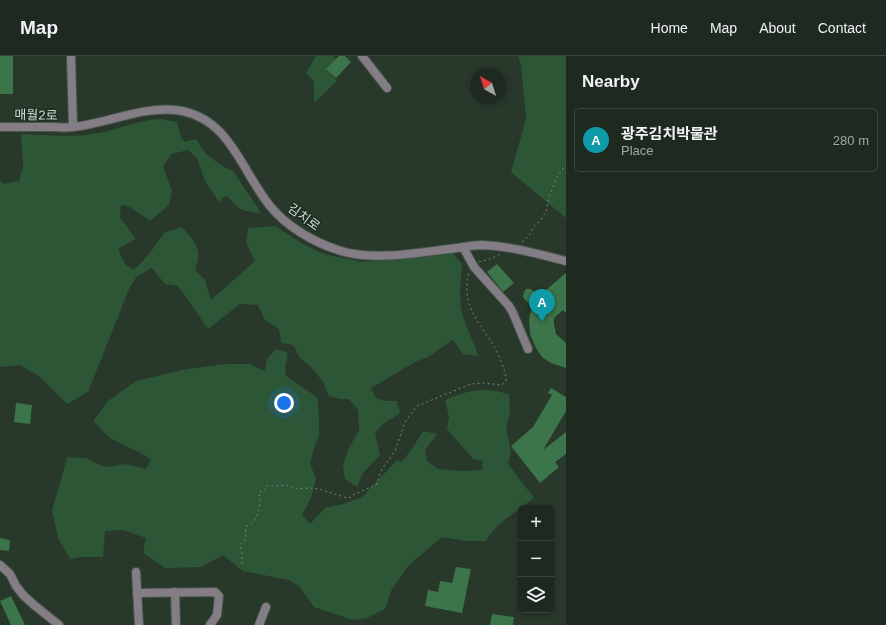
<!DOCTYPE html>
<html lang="en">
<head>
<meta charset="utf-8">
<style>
	:root { --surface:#1e2a20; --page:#2b362d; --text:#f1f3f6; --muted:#a1a7a5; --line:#3c463e; --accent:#8abfa5 }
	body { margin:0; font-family:Helvetica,"Noto Sans KR",sans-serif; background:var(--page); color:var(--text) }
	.controls { position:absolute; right:12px; bottom:12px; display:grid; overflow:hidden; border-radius:6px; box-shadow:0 2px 6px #0003 }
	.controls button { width:36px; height:36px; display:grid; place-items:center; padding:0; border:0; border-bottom:1px solid var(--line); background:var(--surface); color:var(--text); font:20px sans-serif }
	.compass { position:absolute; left:470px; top:12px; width:36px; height:36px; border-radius:50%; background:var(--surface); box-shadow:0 2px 6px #0003; rotate:321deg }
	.you { position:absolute; left:284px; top:347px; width:14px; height:14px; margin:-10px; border:3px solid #fff; border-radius:50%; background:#1a73e8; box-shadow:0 0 0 6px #1a73e833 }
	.badge { display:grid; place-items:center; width:26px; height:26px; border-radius:50%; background:var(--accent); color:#fff; font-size:13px; font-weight:700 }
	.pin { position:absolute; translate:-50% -33px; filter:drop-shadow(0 1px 2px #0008) }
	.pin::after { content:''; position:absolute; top:21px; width:14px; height:12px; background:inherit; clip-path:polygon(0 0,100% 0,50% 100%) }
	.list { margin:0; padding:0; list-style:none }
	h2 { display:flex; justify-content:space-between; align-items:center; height:52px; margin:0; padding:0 16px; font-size:17px }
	h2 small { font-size:13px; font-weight:400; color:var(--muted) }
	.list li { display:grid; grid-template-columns:26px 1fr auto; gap:12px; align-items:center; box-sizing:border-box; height:64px; margin:0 8px 8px; padding:0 8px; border:1px solid var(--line); border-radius:6px }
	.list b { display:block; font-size:15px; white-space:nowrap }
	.list p { margin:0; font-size:13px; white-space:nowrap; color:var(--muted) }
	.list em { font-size:13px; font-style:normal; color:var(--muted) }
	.icon { flex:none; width:22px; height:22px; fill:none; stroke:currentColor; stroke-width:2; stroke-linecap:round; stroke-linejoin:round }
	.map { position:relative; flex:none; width:566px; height:569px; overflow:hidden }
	header { display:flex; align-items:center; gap:24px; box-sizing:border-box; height:56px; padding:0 20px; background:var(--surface); border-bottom:1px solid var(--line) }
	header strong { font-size:19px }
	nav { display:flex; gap:22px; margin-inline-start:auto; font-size:14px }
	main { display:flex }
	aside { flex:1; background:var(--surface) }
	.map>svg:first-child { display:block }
</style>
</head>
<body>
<header>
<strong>Map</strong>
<nav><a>Home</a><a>Map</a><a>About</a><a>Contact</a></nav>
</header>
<main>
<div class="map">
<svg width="566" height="569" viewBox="0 0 566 569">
	<rect width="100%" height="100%" fill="#28382b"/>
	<!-- green -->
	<g fill="#2c5636">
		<polygon points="316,0 333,0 336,3 327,13 337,25 314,47 314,26 306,17"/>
		<polygon points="518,0 566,0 566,162 511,116 526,63 521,9"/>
		<path d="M 160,63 L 177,66 L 181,81 L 185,86 L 196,83 L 206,98 L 222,110 L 233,115 L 261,157 C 241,155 239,154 226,139 L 219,146 L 205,125 L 197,102 L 188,94 L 172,98 L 163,110 L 172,135 L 169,149 L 150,165 L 130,151 L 121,149 L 120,161 L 136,183 L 118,193 L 125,208 L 134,214 L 150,197 L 164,177 L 182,171 C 195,186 203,193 195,214 L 205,224 L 211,244 L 255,205 L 246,186 L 248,172 L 275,170 L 305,189 L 324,198 L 362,206 L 403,203 L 452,196 L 462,208 C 461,223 459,238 461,252 C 464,269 474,284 478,300 L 463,298 L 453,284 L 428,301 L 415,306 L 371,332 L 376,342 L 386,345 L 397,345 L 400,357 L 383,368 L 375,377 L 380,399 L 363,417 L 357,431 L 345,423 L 343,409 L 348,394 L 359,374 L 358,354 L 349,343 L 340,343 L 329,340 L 323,326 L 311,311 L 300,302 L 293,289 L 281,287 L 279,273 L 264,263 L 258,249 L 240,248 L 208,273 L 178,230 L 165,228 L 152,212 L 137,220 L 129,233 L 88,336 L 67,348 L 39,320 L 20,309 L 0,311 L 0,124 L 3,128 L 19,125 L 23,111 L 21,78 C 47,79 73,82 99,77 C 120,73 139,64 160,63 Z"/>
		<path d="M 276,293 L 288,297 L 285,311 L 286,320 L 317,341 L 319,359 L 319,381 L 315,389 L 310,408 L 316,422 L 311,442 L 302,459 L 310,468 L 325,452 L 344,448 L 362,441 L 397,404 L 402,406 L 413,391 L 423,375 L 437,378 L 425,394 L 427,405 L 438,413 L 463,415 L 482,414 L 483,405 L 473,403 L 447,373 L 449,361 L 445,344 C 471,333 482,331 509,338 L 510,355 L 506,374 L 511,395 L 508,408 L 534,442 L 499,468 L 485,485 L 465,485 L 442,481 L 409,509 L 391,535 L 385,553 L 367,562 L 353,564 L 314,551 L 299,530 L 289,524 L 243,515 L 223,499 L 201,511 L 165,512 L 143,497 L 146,482 L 123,474 L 105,475 L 103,501 L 81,501 L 70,503 L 58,482 L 52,454 L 63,417 L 67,401 L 86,402 L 105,411 L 126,408 L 146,413 L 151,404 L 141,397 L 111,383 L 93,365 L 108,345 L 136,325 L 187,313 L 225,308 L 249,308 L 265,315 L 267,303 Z"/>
	</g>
	<!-- building -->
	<g fill="#3d754a">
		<rect x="0" y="0" width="13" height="38"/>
		<polygon points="339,0 345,0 351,6 336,22 326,13"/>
		<polygon points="497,208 514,227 503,236 487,216"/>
		<polygon points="566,217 566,257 563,254 554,262 554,268 556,278 566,287 566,312 551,307 542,301 536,292 530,278 529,263 532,250 526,245 523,241 524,236 526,233 530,233 540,239"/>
		<polygon points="551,332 566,341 566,355 543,394 566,376 566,398 555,406 559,411 540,427 511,390 533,371 552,339 548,337"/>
		<polygon points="16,347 32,349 30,368 14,366"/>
		<polygon points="0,482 10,484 9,495 0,494"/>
		<polygon points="456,511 471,513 462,557 425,550 428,534 438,536 440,525 452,527"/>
		<polygon points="11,540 25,569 11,569 0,545"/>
		<polygon points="492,558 514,561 513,569 490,569"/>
	</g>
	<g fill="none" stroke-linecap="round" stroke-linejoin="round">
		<!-- minor casing -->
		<g stroke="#47564a" stroke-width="10">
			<g id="minor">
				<polyline points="71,0 73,71"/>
				<polyline points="362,0 387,32"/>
				<path d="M 0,71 C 17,71 34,71 51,71 C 58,71 66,72 73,71 C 105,68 143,50 176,54 C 230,61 240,113 270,150 C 286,170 313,186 338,194 C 371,206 422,196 457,192 C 465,191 474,189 482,189 C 510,190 538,198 566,205"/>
				<polyline points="463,191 474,211 509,250 513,257 528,293"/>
				<polyline points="0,509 10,518 16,530 23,539 34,549 59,569"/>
				<polyline points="136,516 139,569"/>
				<polyline points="175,536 176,569"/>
				<polyline points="137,537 215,536 219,540 217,559 210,569"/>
				<polyline points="259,569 266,551"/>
			</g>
		</g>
		<!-- path -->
		<g stroke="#758378" stroke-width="1" stroke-dasharray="2 3" stroke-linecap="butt">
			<polyline points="522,186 529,180 533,171 540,165 546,156 550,138 558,119 566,109"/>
			<polyline points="479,206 490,203 500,198"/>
			<path d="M 242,508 L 242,496 L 240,489 L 245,484 L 246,471 C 248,469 250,468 252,467 C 259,460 261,445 259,436 L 264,435 L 268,429 L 278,430 L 287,429 L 297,433 L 311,432 L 319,433 L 347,442 L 351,441 L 355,438 L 376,429 L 382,413 L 395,395 L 405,366 L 417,350 L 471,328 L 483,327 L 502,329 L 506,325 C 506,318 504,314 502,308 C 491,274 458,257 469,217"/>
		</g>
		<!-- minor -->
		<use href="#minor" stroke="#847d86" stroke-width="8"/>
	</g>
	<g text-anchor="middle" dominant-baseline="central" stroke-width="3" stroke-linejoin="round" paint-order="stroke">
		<!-- street labels -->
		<g font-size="13" fill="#d3ded5" stroke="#1e2e21">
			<text transform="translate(36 59) rotate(1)">매월2로</text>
			<text transform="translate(304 161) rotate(36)">김치로</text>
		</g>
	</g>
</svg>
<div class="controls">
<button>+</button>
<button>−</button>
<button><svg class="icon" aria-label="layers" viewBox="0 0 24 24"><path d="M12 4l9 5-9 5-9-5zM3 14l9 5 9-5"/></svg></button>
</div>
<svg class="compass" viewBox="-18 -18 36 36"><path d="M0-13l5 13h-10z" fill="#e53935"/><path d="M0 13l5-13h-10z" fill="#a1a7a5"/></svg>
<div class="you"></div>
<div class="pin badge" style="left:542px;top:266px;background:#0f9aa8">A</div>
</div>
<aside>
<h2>Nearby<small></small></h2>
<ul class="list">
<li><span class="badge" style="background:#0f9aa8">A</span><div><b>광주김치박물관</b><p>Place</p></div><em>280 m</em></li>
</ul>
</aside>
</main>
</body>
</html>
